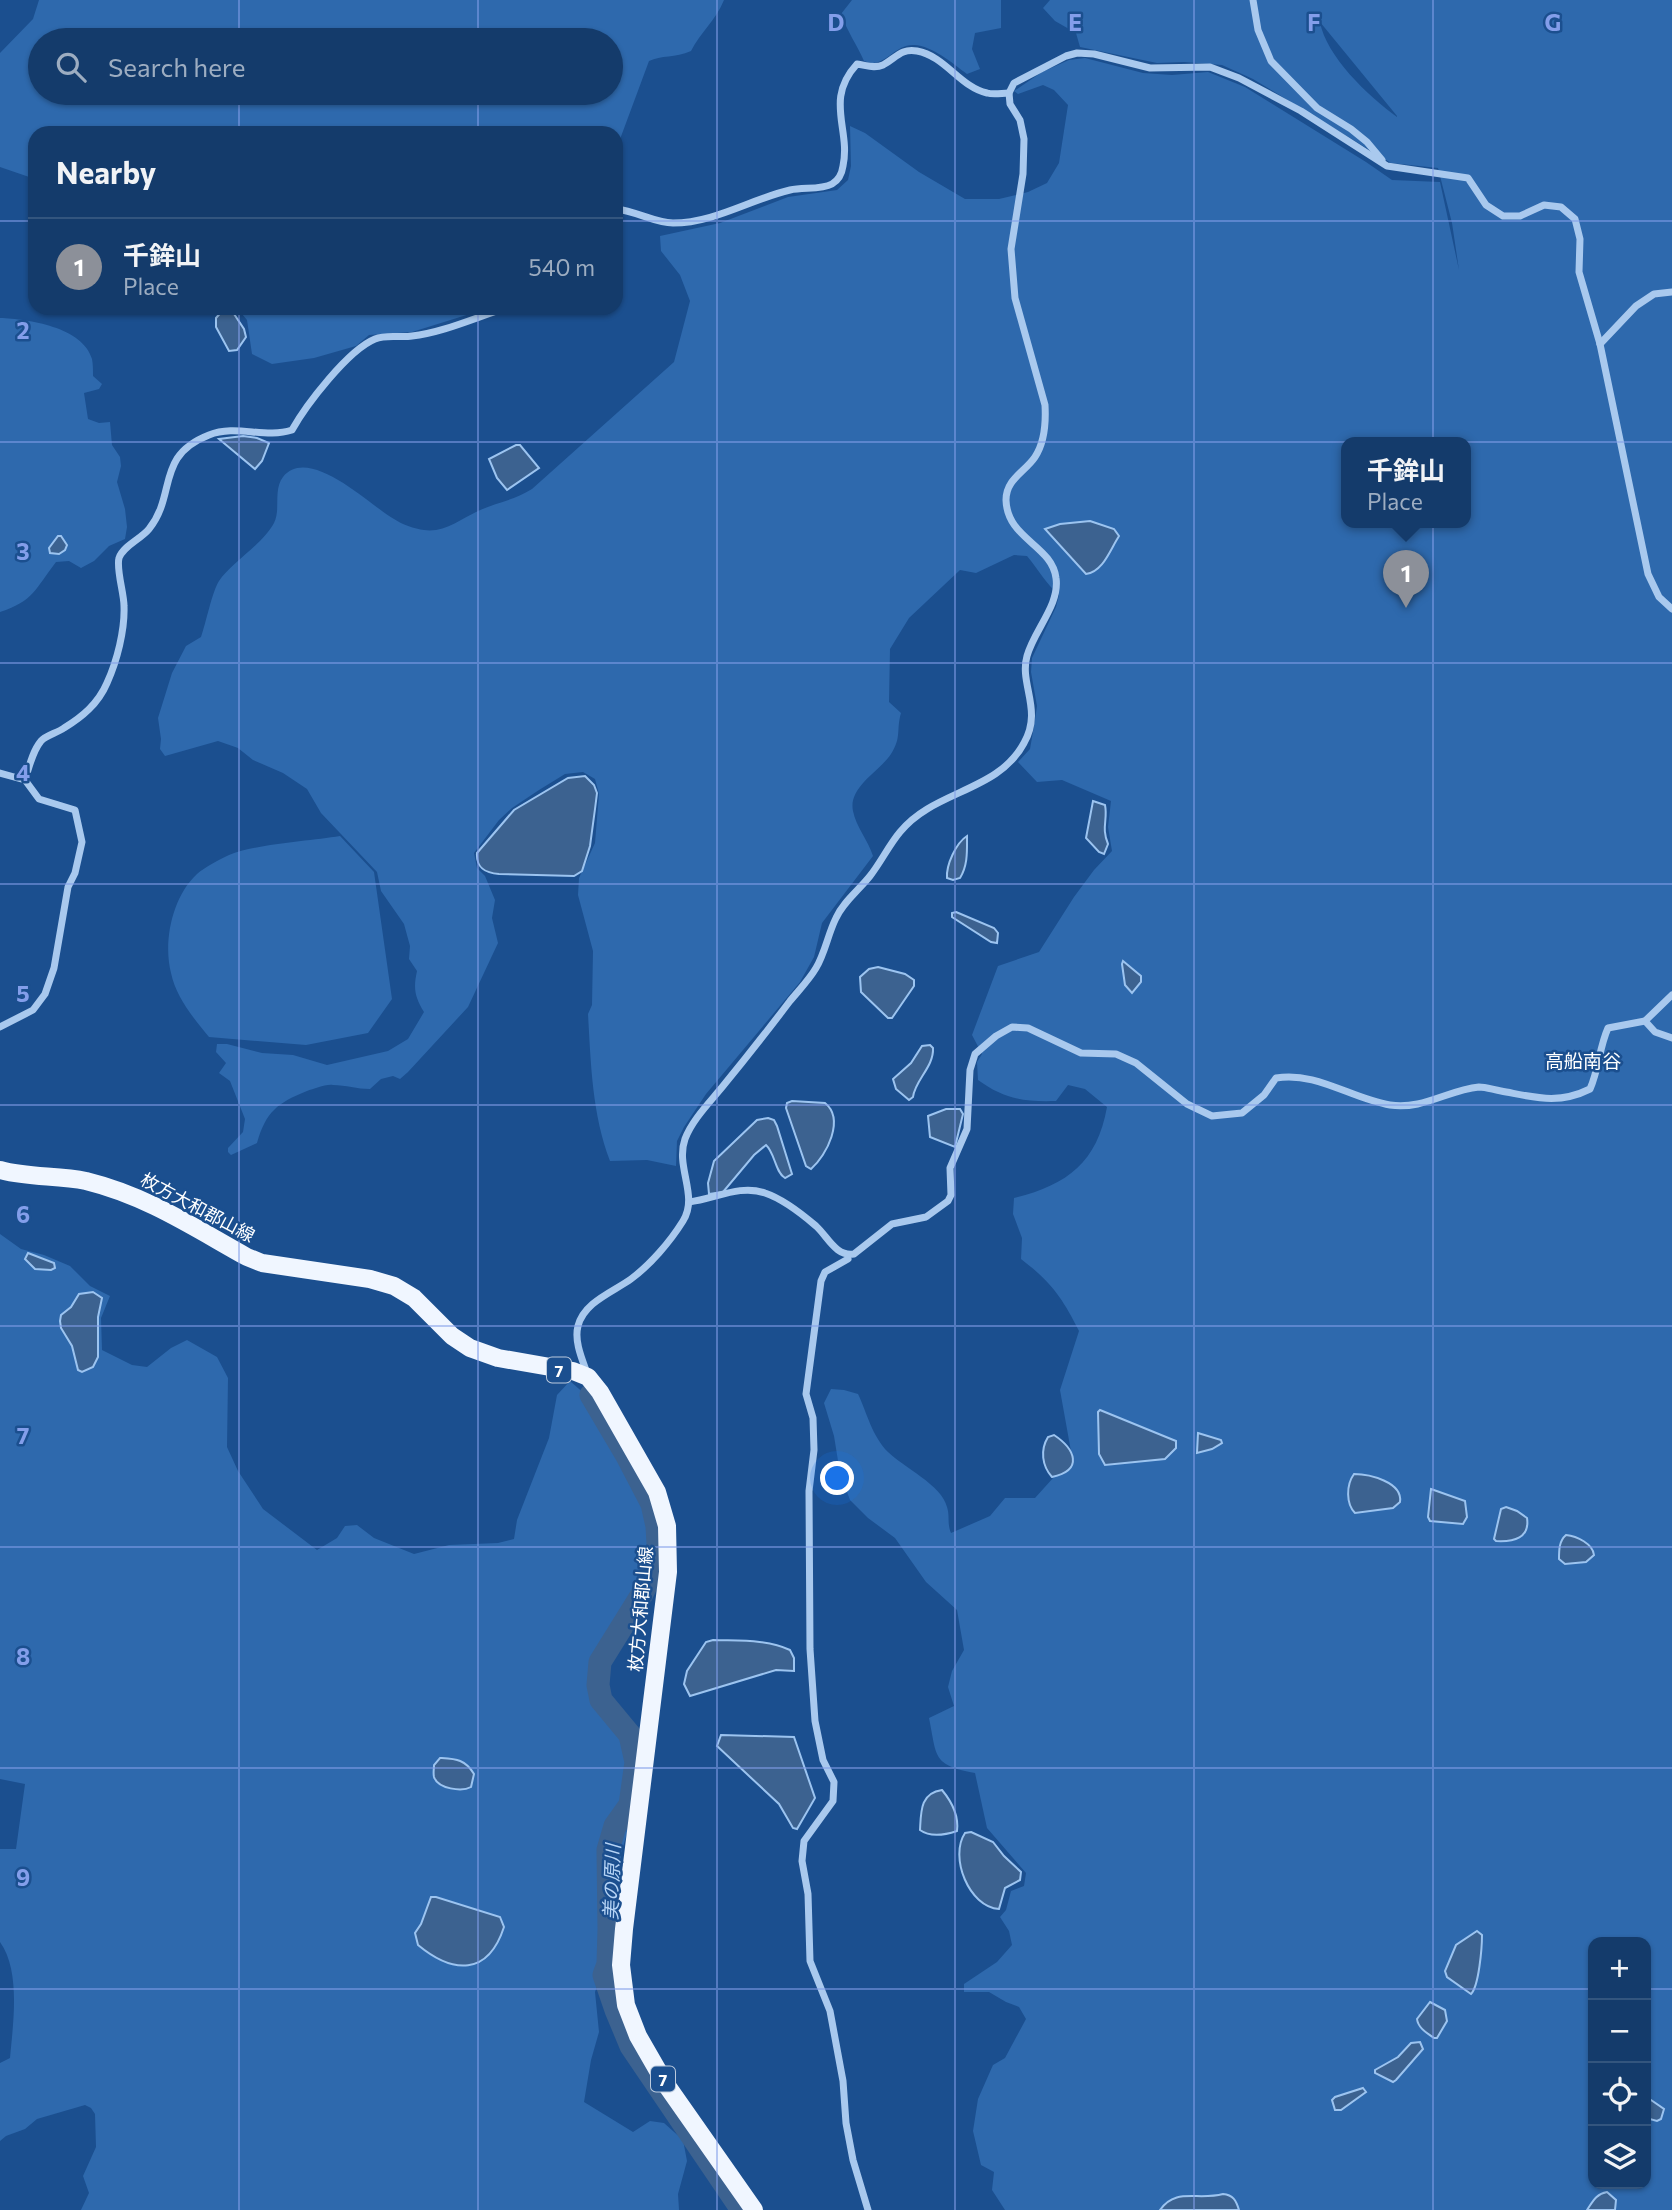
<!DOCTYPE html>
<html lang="en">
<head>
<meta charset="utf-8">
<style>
	:root { --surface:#143b6b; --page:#214673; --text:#f1f3f6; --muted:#9dadc1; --line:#33557e; --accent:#8c9099 }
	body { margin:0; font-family:Commissioner,"Noto Sans JP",sans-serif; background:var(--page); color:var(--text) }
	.controls { position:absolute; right:21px; bottom:21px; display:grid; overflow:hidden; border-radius:14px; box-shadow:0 2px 5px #0004 }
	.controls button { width:63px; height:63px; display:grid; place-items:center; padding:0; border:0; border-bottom:2px solid var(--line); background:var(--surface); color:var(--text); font:35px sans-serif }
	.you { position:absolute; left:838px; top:1479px; width:24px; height:24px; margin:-18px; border:5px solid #fff; border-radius:50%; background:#1a73e8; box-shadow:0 0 0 10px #1a73e833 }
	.badge { display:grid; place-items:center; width:46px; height:46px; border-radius:50%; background:var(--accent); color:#fff; font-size:23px; font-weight:700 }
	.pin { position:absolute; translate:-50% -58px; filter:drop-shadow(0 2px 4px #0008) }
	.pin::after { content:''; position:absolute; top:37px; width:24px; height:21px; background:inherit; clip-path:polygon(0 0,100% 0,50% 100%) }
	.popup { position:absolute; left:1341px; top:437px; width:130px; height:91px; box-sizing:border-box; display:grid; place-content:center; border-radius:14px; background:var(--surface); filter:drop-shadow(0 2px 5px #0005); font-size:23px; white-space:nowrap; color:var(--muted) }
	.popup b { font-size:26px; color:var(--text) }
	.popup::after { content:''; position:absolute; left:50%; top:100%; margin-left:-14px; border:14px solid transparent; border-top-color:var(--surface) }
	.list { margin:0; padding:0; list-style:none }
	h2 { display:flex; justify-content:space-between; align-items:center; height:91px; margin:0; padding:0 28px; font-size:30px }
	h2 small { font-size:23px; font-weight:400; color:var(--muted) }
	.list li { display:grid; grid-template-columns:46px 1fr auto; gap:21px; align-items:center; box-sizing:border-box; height:98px; padding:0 28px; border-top:2px solid var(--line) }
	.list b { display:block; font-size:26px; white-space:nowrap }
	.list p { margin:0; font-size:23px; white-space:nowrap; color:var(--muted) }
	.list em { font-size:23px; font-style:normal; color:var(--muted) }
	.icon { flex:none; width:38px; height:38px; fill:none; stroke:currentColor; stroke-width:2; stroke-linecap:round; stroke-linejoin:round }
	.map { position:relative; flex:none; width:1672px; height:2210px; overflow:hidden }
	.search { position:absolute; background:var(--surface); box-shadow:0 2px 5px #0004; left:28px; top:28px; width:595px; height:77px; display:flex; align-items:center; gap:18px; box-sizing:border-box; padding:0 24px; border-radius:38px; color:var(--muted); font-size:26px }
	.panel { position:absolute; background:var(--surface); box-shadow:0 2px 5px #0004; left:28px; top:126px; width:595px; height:189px; border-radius:21px }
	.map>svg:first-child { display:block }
</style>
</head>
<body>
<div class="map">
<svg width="1672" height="2210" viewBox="0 0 1672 2210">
	<rect width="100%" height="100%" fill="#1b4f8f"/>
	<!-- green -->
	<g fill="#2e69ad" fill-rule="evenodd">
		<path d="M 39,0 L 724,0 C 716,20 700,33 691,51 C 675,58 661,55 649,61 L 616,150 L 616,133 L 35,133 L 35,179 L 0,167 L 0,53 L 33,19 ZM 40,40 L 611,40 L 611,93 L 40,93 Z"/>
		<path d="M 852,0 L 1001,0 L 1001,28 L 975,33 L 972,49 L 980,69 L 967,74 C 952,63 933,46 914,45 C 893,44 885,70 864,61 C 857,45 847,31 841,14 Z"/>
		<path d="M 1050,0 L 1672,0 L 1672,2210 L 1005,2210 L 992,2190 L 994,2172 L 981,2165 L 973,2131 L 978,2099 L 993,2065 L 1005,2058 L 1026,2019 L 1019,2007 L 1006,2002 L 989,1992 L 964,1992 L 964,1984 L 997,1962 L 1012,1945 L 1009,1931 L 1000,1917 L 1006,1910 L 1011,1891 L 1024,1886 L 1026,1873 L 987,1828 L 975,1773 C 932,1765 937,1757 929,1718 L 954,1706 L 948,1687 L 952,1671 L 964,1650 L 957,1610 L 926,1582 L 895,1538 L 868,1518 L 850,1500 L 840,1473 L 834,1436 L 824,1403 L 831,1389 L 844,1390 L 858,1394 C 867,1413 872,1436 888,1452 C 903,1467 942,1485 947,1507 C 950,1516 947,1524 951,1533 L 990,1516 L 1005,1498 L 1035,1498 L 1072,1457 L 1060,1390 L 1079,1331 C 1062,1297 1051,1282 1021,1259 L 1022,1238 L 1013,1214 L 1014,1198 C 1067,1185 1097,1163 1107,1107 L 1085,1089 L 1068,1085 L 1056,1101 C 1025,1102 1004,1099 978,1080 L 977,1062 L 982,1054 L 972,1035 L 998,966 L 1039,952 L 1074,897 L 1094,870 L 1112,851 L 1108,827 L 1111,801 L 1062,780 L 1037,782 L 1018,762 L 1030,749 L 1034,726 L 1037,706 L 1031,672 L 1032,658 L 1056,607 L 1059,595 C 1047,585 1038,569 1027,556 L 1014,555 L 976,573 L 960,570 L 909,618 L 890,649 L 889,702 L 901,713 C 896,730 902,737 891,754 C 880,771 848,787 853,811 C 856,827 868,840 873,856 L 822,923 L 814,957 L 800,982 L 706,1094 L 684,1127 L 677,1141 L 676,1166 L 647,1160 L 610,1161 C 592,1113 591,1065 588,1014 L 592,1005 L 593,951 L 578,895 L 579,878 L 595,843 L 599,794 L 595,779 L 583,772 L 565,774 L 539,790 L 512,808 L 499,820 L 474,853 L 477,868 L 485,876 L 495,900 L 492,918 L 498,943 L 468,1007 L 408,1072 L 400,1079 L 393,1076 L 381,1079 L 370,1089 C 357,1089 346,1085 333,1085 C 325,1084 314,1089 307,1091 C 277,1103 266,1112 257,1143 L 231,1155 L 228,1152 L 228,1148 L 243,1132 L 245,1119 L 230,1081 L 219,1073 L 226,1063 L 216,1052 L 217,1044 L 227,1044 L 262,1053 L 293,1055 L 327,1065 L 388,1051 L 408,1039 L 424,1012 C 415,997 413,989 417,971 L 409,959 L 410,946 L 404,924 L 381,891 L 377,872 L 321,813 L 307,789 L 283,773 L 253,760 L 238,748 L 218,741 L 165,756 L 160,749 L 161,739 L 158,718 L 172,673 L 186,646 L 201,637 C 206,623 212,592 219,581 C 231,563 263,544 274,523 C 281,509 273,490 283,477 C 309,444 372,507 394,519 C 401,524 415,529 424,530 C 444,533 461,519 478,511 C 497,502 513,501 532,489 L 674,362 L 690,301 L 680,275 L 661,251 L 660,236 L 720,223 L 788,197 L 837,190 L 848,180 L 851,166 L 850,126 L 865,133 L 919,172 L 965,199 L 999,199 L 1028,192 L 1047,183 L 1059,163 L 1068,105 L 1054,90 L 1043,85 L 1018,94 L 1014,91 L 1042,72 L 1069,60 L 1085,58 L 1143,73 L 1172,75 L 1208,72 L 1245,87 L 1366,162 L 1392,180 L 1440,182 L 1459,270 L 1452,223 L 1438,168 L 1391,163 L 1253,79 L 1222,65 L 1184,62 L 1157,63 L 1080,47 L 1076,33 L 1055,21 L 1043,8 ZM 1320,22 L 1397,116 L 1397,117 C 1368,96 1326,56 1320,22 ZM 1346,442 L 1466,442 L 1466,522 L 1346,522 ZM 1593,1942 L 1646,1942 L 1646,2184 L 1593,2184 Z"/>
		<polygon points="237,308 489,308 412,332 369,335 356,346 314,358 272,364 252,354 247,320"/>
		<path d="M 0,318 C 28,319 83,327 92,359 C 93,364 93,371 93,376 L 102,384 L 99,389 L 84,393 L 88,419 L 99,423 L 110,422 L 112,445 L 120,457 L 121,466 L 117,482 L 125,509 L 127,527 L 125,539 L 109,546 L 94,561 L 81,568 L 69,561 L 56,562 C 35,589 34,601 0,612 Z"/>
		<path d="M 340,836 L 374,872 L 392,999 L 368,1033 L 306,1045 L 209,1037 C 194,1019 176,997 171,973 C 163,942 172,897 197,874 C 205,867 220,859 229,855 C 256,844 310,841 340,836 Z"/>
		<path d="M 0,1234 L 21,1249 L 44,1255 L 70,1266 L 90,1286 L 110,1296 L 101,1318 L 102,1350 L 132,1365 L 147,1367 L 171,1348 L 187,1340 L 217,1357 L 228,1378 L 227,1447 L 238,1471 L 263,1509 L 317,1550 L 337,1538 L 345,1526 L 357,1525 L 374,1538 L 414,1554 L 449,1545 L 498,1543 L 514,1539 L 517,1520 L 549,1438 L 557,1395 L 570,1381 L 587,1396 L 654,1515 L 656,1545 L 650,1565 L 607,1641 L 595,1672 L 593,1693 L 601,1708 L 631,1737 L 639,1771 L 632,1816 L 621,1854 L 611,1946 L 595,1992 L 599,2032 L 591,2060 L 584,2102 L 633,2132 L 650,2121 L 664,2123 L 683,2140 L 687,2161 L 678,2194 L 679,2210 L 81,2210 L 89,2193 L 83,2176 L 96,2147 L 95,2114 L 91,2108 L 85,2105 L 37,2119 L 25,2129 L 6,2136 L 0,2141 L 0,2063 L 10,2058 C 13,2024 21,1971 0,1942 L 0,1849 L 16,1849 L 25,1784 L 0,1779 Z"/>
	</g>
	<!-- water -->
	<g fill="#3c6290" stroke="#9cc4f0" stroke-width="2">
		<polygon points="230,308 244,329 246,337 237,350 229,351 216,327 216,318 224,309"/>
		<polygon points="243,436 257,438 269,443 262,461 255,469 219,439"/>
		<polygon points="516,445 520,445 539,468 507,490 497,478 489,459"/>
		<path d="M 1090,521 L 1114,529 L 1119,536 C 1110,550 1103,572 1086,574 L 1045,529 L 1060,524 Z"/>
		<polygon points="58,536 61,536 67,545 65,550 59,554 50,553 49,548"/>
		<path d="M 585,776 L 594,785 L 597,793 L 595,809 L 590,846 L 582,871 L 574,876 L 499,874 C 485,873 476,868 477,853 L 514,810 L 568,778 Z"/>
		<path d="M 1093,801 L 1105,805 C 1108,820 1101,827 1108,844 L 1104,854 L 1099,852 L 1086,838 Z"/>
		<path d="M 967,836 C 967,851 968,865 960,878 L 953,880 L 947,878 C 946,865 956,843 967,836 Z"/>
		<polygon points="956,912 994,928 998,933 997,943 991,942 952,917 952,913"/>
		<polygon points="1123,961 1141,976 1141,982 1132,993 1125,985 1122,964"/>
		<polygon points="878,967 905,974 914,980 914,986 892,1018 888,1018 861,992 860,977 869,969"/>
		<path d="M 930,1045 L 933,1048 C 934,1067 915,1080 913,1097 L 909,1100 L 896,1089 L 893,1079 L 911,1063 L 922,1046 Z"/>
		<path d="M 792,1101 L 825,1103 C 845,1119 827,1155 811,1169 L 806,1166 L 786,1108 L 787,1103 Z"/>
		<polygon points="946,1109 960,1109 963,1114 955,1147 930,1137 928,1116"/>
		<path d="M 768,1118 L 774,1120 L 777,1126 L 792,1174 L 785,1178 C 775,1172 775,1153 766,1145 L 754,1155 L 723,1192 L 709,1194 L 708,1183 L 714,1161 L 757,1120 Z"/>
		<polygon points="28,1253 54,1263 55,1268 51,1270 35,1269 25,1259"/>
		<polygon points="93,1292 102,1298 98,1317 98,1357 93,1367 82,1372 78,1370 72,1346 61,1328 60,1321 61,1315 71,1307 79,1294"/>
		<polygon points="1100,1410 1171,1439 1176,1441 1176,1448 1165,1459 1105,1465 1099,1454 1098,1412"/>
		<polygon points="1198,1433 1221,1440 1222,1443 1212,1449 1197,1453"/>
		<path d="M 1054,1435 C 1075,1449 1084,1470 1052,1477 C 1042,1466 1040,1450 1048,1437 Z"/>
		<path d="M 1354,1474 C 1369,1474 1403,1482 1400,1502 L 1393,1508 L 1355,1513 C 1346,1504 1346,1485 1354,1474 Z"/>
		<polygon points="1431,1489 1465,1501 1467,1517 1463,1524 1430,1521 1428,1517"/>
		<path d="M 1506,1507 L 1517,1511 L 1527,1518 C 1530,1538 1514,1542 1496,1541 L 1494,1539 L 1501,1509 Z"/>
		<path d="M 1566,1535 C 1577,1536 1593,1544 1594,1555 L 1586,1562 L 1565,1564 L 1559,1559 C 1559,1550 1559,1541 1566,1535 Z"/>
		<path d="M 713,1640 C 739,1641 766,1639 790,1650 L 794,1658 L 794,1671 L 776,1670 L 690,1696 L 684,1684 L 687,1671 L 706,1642 Z"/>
		<polygon points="721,1735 794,1737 815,1798 797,1829 793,1828 779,1804 717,1746"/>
		<path d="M 440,1758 C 456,1759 465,1759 474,1774 L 471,1787 C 462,1792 438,1789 434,1777 C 433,1773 434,1769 434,1765 Z"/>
		<path d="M 942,1790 C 952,1802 959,1815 957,1831 C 945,1835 931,1838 920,1830 C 921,1812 920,1793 942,1790 Z"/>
		<path d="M 971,1832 L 993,1842 L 1004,1856 L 1021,1872 L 1020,1880 L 1005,1888 L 999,1909 C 969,1907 949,1857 965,1833 Z"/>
		<path d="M 431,1897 L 436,1897 L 500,1917 L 504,1927 C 488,1976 453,1974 418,1945 L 415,1933 L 421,1924 Z"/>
		<path d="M 1477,1931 L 1482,1935 C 1482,1947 1479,1986 1471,1994 L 1447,1977 L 1445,1971 L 1456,1945 Z"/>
		<path d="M 1430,2002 L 1445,2010 L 1447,2021 L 1437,2038 L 1434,2038 C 1427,2033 1418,2028 1417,2019 Z"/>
		<polygon points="1420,2042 1423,2049 1396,2080 1393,2082 1375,2073 1375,2070 1398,2057 1411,2043"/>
		<polygon points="1363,2088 1366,2092 1341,2110 1335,2110 1332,2100 1335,2097"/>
		<polygon points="1651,2100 1664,2109 1661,2119 1657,2121 1646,2118 1646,2101"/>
		<path d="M 1607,2192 L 1616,2200 L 1615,2210 L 1587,2210 C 1593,2201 1596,2194 1607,2192 Z"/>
		<path d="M 1223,2194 C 1233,2195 1236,2200 1239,2210 L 1160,2210 C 1176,2187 1197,2201 1223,2194 Z"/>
	</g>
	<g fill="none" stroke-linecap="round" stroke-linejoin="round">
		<!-- river -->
		<polyline stroke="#3c6290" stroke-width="23" points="591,1395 627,1456 652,1504 657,1526 658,1544 655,1567 641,1596 600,1662 598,1685 601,1700 630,1735 636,1762 630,1805 615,1826 608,1850 609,1929 608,1964 604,1975 616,2010 631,2046 742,2210"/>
		<!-- minor -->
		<g stroke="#a9c9ee" stroke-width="7">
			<polyline points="1253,0 1258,30 1271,61 1317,108 1351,129 1367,142 1382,160"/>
			<path d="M 616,209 C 636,211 655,223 673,223 C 714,223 751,199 790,190 C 803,187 821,190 832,184 C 839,180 842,173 843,166 C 851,129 824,100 857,64 C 866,65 874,69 883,65 C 896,58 901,48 917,51 C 945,56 960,87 987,93 C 994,95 1002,93 1009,93"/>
			<polyline points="1600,344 1636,306 1654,294 1672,292"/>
			<polyline points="0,773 25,780 39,799 75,810 82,842 75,873 68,887 54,968 45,994 33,1010 0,1027"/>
			<path d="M 25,780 C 29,768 32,752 41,741 C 46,735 57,733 64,728 C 82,717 98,704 107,683 C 117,661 125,630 124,606 C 124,593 116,569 119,558 C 123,546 141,539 149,529 C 177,494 155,456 209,435 C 236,424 265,439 292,430 C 306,405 348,350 375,339 C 387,334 400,338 412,336 C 442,333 477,317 506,308"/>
			<polyline points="1645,1021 1655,1032 1672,1038"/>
			<path d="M 689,1202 C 715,1199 740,1184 765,1193 C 783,1199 802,1214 816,1226 C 828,1237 836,1257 854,1254 L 892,1224 L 926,1217 L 948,1201 L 951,1195 L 950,1168 L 967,1129 L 970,1070 L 975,1054 L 996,1036 L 1012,1027 L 1028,1028 L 1081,1053 L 1116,1054 L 1136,1063 L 1187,1104 L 1212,1116 L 1242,1113 L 1264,1095 L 1276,1078 C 1316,1071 1352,1099 1390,1105 C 1423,1110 1448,1090 1479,1087 C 1486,1087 1494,1090 1501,1091 C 1534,1097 1558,1105 1590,1089 C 1599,1069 1599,1048 1608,1028 L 1645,1021 L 1672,995"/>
			<polyline points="848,1259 825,1272 821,1281 806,1394 813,1418 814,1450 809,1491 810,1649 815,1721 823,1760 834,1782 833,1801 804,1841 802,1861 808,1894 810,1961 830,2011 843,2081 846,2123 853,2160 868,2210"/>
			<path d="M 587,1373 C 582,1359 574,1341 578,1326 C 584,1302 613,1292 631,1279 C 650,1265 670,1242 683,1221 C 699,1196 675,1167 685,1139 C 692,1120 710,1102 723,1086 C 746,1058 768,1030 790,1001 C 799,990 809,980 816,968 C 825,953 828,934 836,918 C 843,902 859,890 870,876 C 881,862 889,845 900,832 C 934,790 998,792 1024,743 C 1043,710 1019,684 1027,656 C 1034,630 1060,605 1056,578 C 1052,545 1007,539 1006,500 C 1006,479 1025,472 1035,457 C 1045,442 1046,423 1045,405 L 1015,298 L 1011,249 L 1023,174 L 1024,139 L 1020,120 L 1010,104 L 1009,93 L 1014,83 L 1066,56 L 1077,53 L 1094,54 L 1150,68 L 1210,67 L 1239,78 L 1301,111 L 1387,166 L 1468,178 L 1486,205 L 1503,216 L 1520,216 L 1544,205 L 1561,207 L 1575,219 L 1580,239 L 1579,272 L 1600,344 L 1648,574 L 1659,597 L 1672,609"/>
		</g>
		<!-- primary -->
		<path stroke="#f0f6ff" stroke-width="18" d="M 0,1170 C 27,1178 58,1175 86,1181 C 147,1196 193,1227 247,1257 L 262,1263 L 370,1279 L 394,1286 L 414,1298 L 452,1336 L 470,1348 L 498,1358 L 573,1371 L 588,1377 L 600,1392 L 657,1492 L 667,1526 L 668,1572 L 624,1929 L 621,1965 L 626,2005 L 638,2036 L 665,2083 L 754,2210"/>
	</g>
	<!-- grid -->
	<path fill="none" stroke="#839eea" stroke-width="2" stroke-opacity="0.55" d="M 239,0 L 239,40M 478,0 L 478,40M 717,0 L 717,2210M 955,0 L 955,2210M 1194,0 L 1194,2210M 1433,0 L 1433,2210M 239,93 L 239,133M 478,93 L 478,133M 0,221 L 35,221M 616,221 L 1672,221M 239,308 L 239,2210M 478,308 L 478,2210M 0,442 L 1672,442M 0,663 L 1672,663M 0,884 L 1672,884M 0,1105 L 1672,1105M 0,1326 L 1672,1326M 0,1547 L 1672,1547M 0,1768 L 1672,1768M 0,1989 L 1593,1989M 1646,1989 L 1672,1989"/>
	<g text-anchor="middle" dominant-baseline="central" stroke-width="5" stroke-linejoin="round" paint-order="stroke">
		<!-- shield labels -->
		<g fill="#1b4f8f" stroke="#bbcadd" stroke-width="2">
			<rect x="547" y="1357.5" width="24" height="25" rx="5"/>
			<rect x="651" y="2066.5" width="24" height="25" rx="5"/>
		</g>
		<g font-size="16" font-weight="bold" fill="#fff">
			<text x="559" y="1370">7</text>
			<text x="663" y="2079">7</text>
		</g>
		<!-- street labels -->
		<g font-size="18" fill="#fff" stroke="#1b4f8f">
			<text transform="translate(198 1207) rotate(28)">枚方大和郡山線</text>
			<text transform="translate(640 1609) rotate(-85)">枚方大和郡山線</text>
		</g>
		<!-- neighbourhood labels -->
		<g font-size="19" fill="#fff" stroke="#1b4f8f">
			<text x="1583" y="1060">高船南谷</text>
		</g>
		<!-- water labels -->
		<g font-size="19" font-style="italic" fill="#b5d3f5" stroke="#1b4f8f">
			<text transform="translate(611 1882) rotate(-88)">美の原川</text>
		</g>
	</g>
	<g font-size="23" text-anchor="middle" font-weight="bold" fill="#839eea" stroke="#1b4f8f" stroke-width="5" stroke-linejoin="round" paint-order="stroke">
		<text x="836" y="31">D</text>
		<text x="1075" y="31">E</text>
		<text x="1314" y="31">F</text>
		<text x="1553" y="31">G</text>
		<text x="23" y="339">2</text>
		<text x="23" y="560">3</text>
		<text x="23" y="781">4</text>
		<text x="23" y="1002">5</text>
		<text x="23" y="1223">6</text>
		<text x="23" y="1444">7</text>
		<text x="23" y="1665">8</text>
		<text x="23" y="1886">9</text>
	</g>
</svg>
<div class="controls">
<button>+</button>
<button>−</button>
<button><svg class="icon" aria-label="locate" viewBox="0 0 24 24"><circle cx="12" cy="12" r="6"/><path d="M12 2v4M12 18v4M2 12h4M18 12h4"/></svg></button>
<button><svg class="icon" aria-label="layers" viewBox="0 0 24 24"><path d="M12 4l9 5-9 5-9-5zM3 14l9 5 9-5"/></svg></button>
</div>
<div class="you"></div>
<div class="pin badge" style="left:1406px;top:608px">1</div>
<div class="popup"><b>千鉾山</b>Place</div>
<div class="search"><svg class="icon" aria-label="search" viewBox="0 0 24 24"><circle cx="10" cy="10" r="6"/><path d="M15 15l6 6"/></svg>Search here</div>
<section class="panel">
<h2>Nearby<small></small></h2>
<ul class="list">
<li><span class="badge">1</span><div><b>千鉾山</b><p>Place</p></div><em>540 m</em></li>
</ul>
</section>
</div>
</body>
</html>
